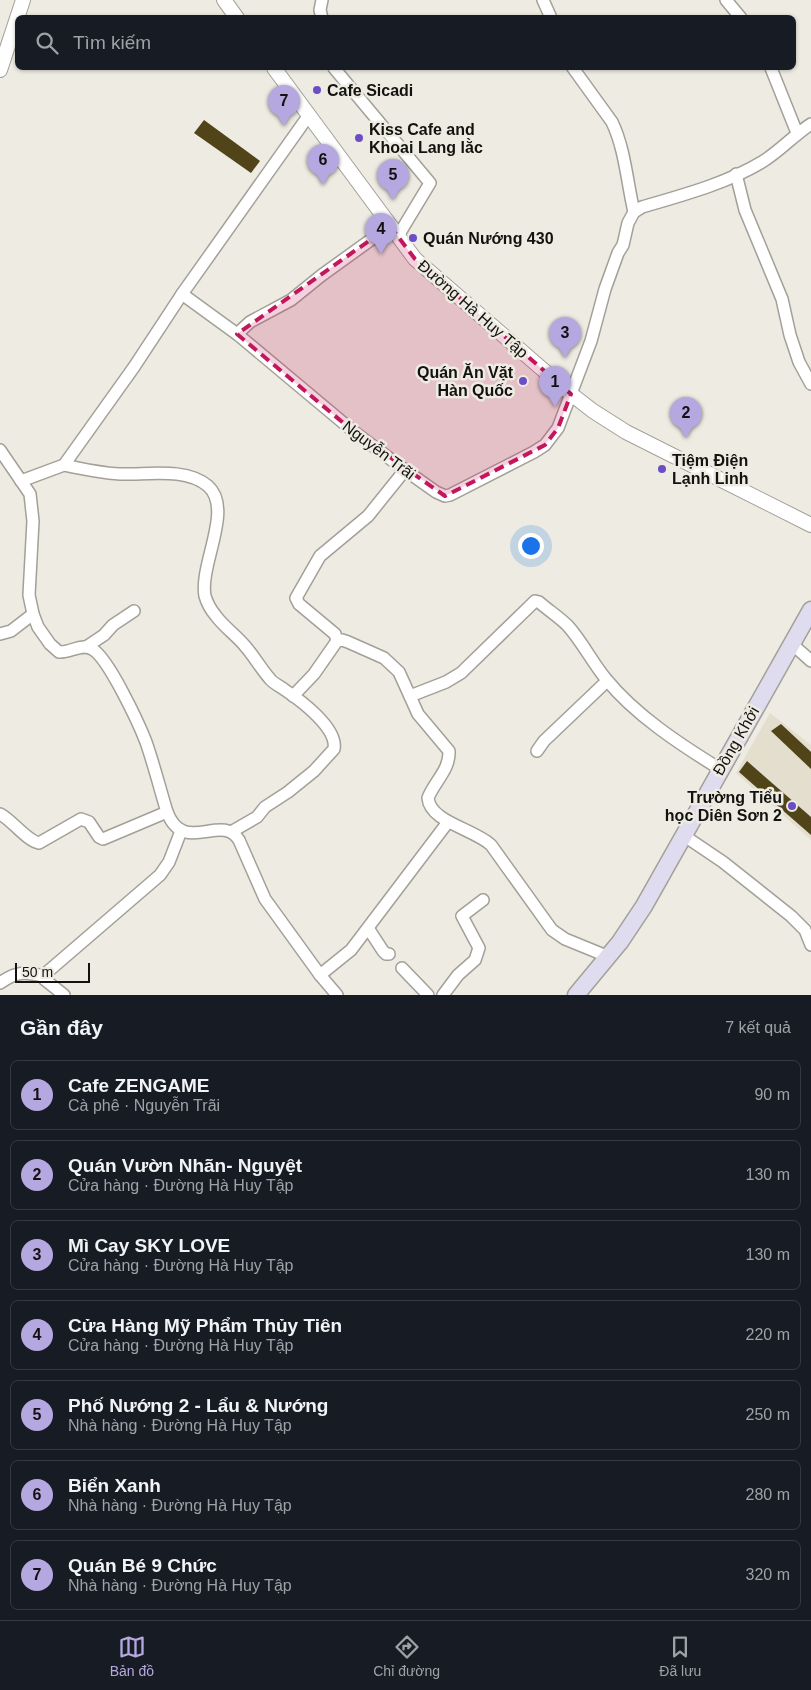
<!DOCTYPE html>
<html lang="vi">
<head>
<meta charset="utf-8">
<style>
	:root { --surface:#171b24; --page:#20242c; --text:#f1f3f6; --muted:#9ea1a6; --line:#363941; --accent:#b5a8e0 }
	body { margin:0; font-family:Helvetica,sans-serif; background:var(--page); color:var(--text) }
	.scale { position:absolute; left:15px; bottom:12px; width:75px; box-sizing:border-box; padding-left:5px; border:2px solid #13120f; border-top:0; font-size:14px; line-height:18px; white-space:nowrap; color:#13120f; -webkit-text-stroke:4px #edebe2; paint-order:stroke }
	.you { position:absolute; left:530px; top:545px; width:18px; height:18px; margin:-12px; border:4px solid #fff; border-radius:50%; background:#1a73e8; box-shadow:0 0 0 8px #1a73e833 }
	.badge { display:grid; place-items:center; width:32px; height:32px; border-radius:50%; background:var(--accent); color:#111; font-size:16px; font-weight:700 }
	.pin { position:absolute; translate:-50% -41px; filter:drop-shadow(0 1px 2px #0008) }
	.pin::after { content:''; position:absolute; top:26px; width:18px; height:15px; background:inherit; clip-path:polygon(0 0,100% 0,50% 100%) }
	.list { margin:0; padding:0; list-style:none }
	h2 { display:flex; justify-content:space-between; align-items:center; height:65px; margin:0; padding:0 20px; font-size:21px }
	h2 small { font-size:16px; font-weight:400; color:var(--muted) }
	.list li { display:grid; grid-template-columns:32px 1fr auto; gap:15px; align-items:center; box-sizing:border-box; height:70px; margin:0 10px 10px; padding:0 10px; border:1px solid var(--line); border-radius:8px }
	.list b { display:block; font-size:19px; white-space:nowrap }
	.list p { margin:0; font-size:16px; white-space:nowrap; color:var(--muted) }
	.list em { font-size:16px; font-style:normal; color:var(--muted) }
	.icon { flex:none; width:28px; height:28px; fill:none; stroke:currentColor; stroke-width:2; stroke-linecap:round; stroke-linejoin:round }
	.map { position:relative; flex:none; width:811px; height:995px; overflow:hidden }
	.search { position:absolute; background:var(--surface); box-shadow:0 1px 4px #0004; left:15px; right:15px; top:15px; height:55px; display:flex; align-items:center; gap:12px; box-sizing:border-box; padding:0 18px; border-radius:8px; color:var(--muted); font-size:19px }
	.sheet { height:625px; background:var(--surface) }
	nav { display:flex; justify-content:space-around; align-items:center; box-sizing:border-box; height:70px; border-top:1px solid var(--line); background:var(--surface); font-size:14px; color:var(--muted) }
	nav a { display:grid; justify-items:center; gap:2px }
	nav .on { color:var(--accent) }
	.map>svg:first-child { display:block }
</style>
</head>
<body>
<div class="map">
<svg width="811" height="995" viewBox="0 0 811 995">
	<rect width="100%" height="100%" fill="#edebe2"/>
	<!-- built -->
	<polygon fill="#e3dece" points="770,713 811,745 811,840 736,773"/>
	<!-- building -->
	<g fill="#504418">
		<polygon points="204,120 260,161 251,173 194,133"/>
		<polygon points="781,724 811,752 811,769 771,731"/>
		<polygon points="747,761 811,817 811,835 739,772"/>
	</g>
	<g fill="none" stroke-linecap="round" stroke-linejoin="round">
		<!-- minor casing -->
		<g stroke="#a2a098" stroke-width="14">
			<g id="minor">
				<polyline points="543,0 551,18"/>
				<polyline points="726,0 741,18"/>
				<polyline points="322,18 320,10 322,0"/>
				<polyline points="334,68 430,183 398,236"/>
				<path d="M 573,68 L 612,122 C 625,149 627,182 634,212"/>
				<polyline points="771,68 797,133"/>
				<polyline points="736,174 745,210 782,299 790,335 799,362 811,384"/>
				<path d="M 182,294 L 237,334 L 353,431 L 405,470 L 436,492 L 445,496 L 450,495 L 534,452 L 545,445 L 558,428 L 591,341 L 605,289 L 618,253 L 623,245 L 628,223 L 634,212 L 642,207 C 683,195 725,184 762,162 C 780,151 794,135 811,124"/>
				<polyline points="237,334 250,322 291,300 322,275 390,226"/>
				<path d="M 0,450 L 30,494 L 33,521 L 29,595 L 33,614 L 38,627 L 50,644 L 59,652 C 70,653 81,643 92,649 C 108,657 139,724 146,742 C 154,765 160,789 167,812 C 184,856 222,812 239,840 L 265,899 L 320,975 L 337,995"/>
				<path d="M 64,465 C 82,469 101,473 120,474 C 146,475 186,467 208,486 C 234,509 199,565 205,596 C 207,603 211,610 216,616 C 224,627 236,635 245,646 C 254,656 261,669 270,679 C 274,684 280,686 285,690 C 300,700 338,728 334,749 L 314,771 L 288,792 L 265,807 L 257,817 L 231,832"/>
				<polyline points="21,481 64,465 134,367 182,294 309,115"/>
				<polyline points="0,634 11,631 33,614"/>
				<polyline points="337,641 335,634 299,604 296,598 320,556 368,516 405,470"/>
				<polyline points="792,644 811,661"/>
				<polyline points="86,647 104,635 113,625 134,611"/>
				<path d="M 293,696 L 314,674 L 337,641 L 342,640 L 348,642 L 384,658 L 399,672 L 418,714 L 449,751 C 450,770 434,782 428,798 C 430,822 474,829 491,845 L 552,930 L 565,939 L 609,957"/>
				<path d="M 410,696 L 446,682 L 461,673 L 532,604 L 535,601 L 539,602 C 548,610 559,617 568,626 C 583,643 592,662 606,679 C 635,715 681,745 720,769"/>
				<polyline points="537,751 544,741 607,681"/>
				<path d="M 0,814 C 12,820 27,841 39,843 L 81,819 L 89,822 L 99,837 L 103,839 L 167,812"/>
				<polyline points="683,835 723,862 791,916 805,930 811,945"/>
				<polyline points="368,928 383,951 386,954 389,954"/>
				<polyline points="402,968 428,995"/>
				<polyline points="320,975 351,950 448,822"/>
				<path d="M 0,983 C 17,971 24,972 44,976"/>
				<polyline points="64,995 44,979 45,974 160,875 169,862 181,831"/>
				<polyline points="443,995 458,975 475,960 479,948 462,916 483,900"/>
			</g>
		</g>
		<!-- tertiary casing -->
		<g stroke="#a2a098" stroke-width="16">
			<g id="tertiary">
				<polyline points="224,0 237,18"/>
				<polyline points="274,68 415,259 571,394 593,411 626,432 811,525"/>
				<polyline points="0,70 23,0"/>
			</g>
		</g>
		<!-- secondary casing -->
		<g stroke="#a2a098" stroke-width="19">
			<polyline id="secondary" points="576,995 620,942 644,906 811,610"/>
		</g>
		<!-- minor -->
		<use href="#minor" stroke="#fff" stroke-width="11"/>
		<!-- tertiary -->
		<use href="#tertiary" stroke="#fff" stroke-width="14"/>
		<!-- secondary -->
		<use href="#secondary" stroke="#dfdcf0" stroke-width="16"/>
	</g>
	<!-- marked area -->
	<path fill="#c2185b" fill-opacity="0.2" stroke="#c2185b" stroke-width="4" stroke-dasharray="10 6" stroke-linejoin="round" d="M 390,226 L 415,259 L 571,394 L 558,428 L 545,445 L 445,496 L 353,431 L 237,334 Z"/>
	<!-- markers -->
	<g fill="#6c4dc6" stroke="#edebe2" stroke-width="2">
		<circle cx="317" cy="90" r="5"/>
		<circle cx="359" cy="138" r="5"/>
		<circle cx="413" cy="238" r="5"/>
		<circle cx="523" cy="381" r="5"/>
		<circle cx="662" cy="469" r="5"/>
		<circle cx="792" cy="806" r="5"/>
	</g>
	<g text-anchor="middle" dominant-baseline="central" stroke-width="5" stroke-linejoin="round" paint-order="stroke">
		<!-- poi labels -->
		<g font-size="16" font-weight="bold" fill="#13120f" stroke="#edebe2" text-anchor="start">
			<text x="327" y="90">Cafe Sicadi</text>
			<text x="369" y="129">Kiss Cafe and<tspan x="369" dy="18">Khoai Lang lằc</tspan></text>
			<text x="423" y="238">Quán Nướng 430</text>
			<text x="513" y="372" text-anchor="end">Quán Ăn Vặt<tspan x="513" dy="18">Hàn Quốc</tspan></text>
			<text x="672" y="460">Tiệm Điện<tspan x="672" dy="18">Lạnh Linh</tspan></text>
			<text x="782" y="797" text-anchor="end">Trường Tiểu<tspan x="782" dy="18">học Diên Sơn 2</tspan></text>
		</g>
		<!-- street labels -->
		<g font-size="16" fill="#13120f" stroke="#edebe2">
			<text transform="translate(473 309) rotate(41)">Đường Hà Huy Tập</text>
			<text transform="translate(379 450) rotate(37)">Nguyễn Trãi</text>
			<text transform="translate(736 741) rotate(-60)">Đồng Khởi</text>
		</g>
	</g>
</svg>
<div class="scale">50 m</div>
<div class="you"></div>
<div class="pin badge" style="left:555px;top:407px">1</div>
<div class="pin badge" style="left:686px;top:438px">2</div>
<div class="pin badge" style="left:565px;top:358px">3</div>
<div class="pin badge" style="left:381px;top:254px">4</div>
<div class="pin badge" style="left:393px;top:200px">5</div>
<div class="pin badge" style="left:323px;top:185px">6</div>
<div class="pin badge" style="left:284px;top:126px">7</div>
<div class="search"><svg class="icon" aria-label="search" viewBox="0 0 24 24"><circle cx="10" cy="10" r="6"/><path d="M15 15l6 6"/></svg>Tìm kiếm</div>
</div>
<section class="sheet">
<h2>Gần đây<small>7 kết quả</small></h2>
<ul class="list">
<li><span class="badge">1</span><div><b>Cafe ZENGAME</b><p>Cà phê · Nguyễn Trãi</p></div><em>90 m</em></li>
<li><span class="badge">2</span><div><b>Quán Vườn Nhãn- Nguyệt</b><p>Cửa hàng · Đường Hà Huy Tập</p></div><em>130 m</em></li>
<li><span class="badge">3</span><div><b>Mì Cay SKY LOVE</b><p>Cửa hàng · Đường Hà Huy Tập</p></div><em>130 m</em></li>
<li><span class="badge">4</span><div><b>Cửa Hàng Mỹ Phẩm Thủy Tiên</b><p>Cửa hàng · Đường Hà Huy Tập</p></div><em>220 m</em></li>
<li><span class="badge">5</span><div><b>Phố Nướng 2 - Lẩu &amp; Nướng</b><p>Nhà hàng · Đường Hà Huy Tập</p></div><em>250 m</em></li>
<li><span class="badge">6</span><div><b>Biển Xanh</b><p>Nhà hàng · Đường Hà Huy Tập</p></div><em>280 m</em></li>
<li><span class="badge">7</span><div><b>Quán Bé 9 Chức</b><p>Nhà hàng · Đường Hà Huy Tập</p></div><em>320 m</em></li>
</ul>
</section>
<nav>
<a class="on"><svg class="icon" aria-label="map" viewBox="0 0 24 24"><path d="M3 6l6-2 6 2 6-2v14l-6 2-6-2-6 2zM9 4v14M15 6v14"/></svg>Bản đồ</a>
<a><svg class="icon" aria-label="directions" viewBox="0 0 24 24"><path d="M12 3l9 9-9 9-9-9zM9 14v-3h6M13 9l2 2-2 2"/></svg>Chỉ đường</a>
<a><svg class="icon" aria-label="saved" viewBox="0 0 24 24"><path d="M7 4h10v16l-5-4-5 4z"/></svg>Đã lưu</a>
</nav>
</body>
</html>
